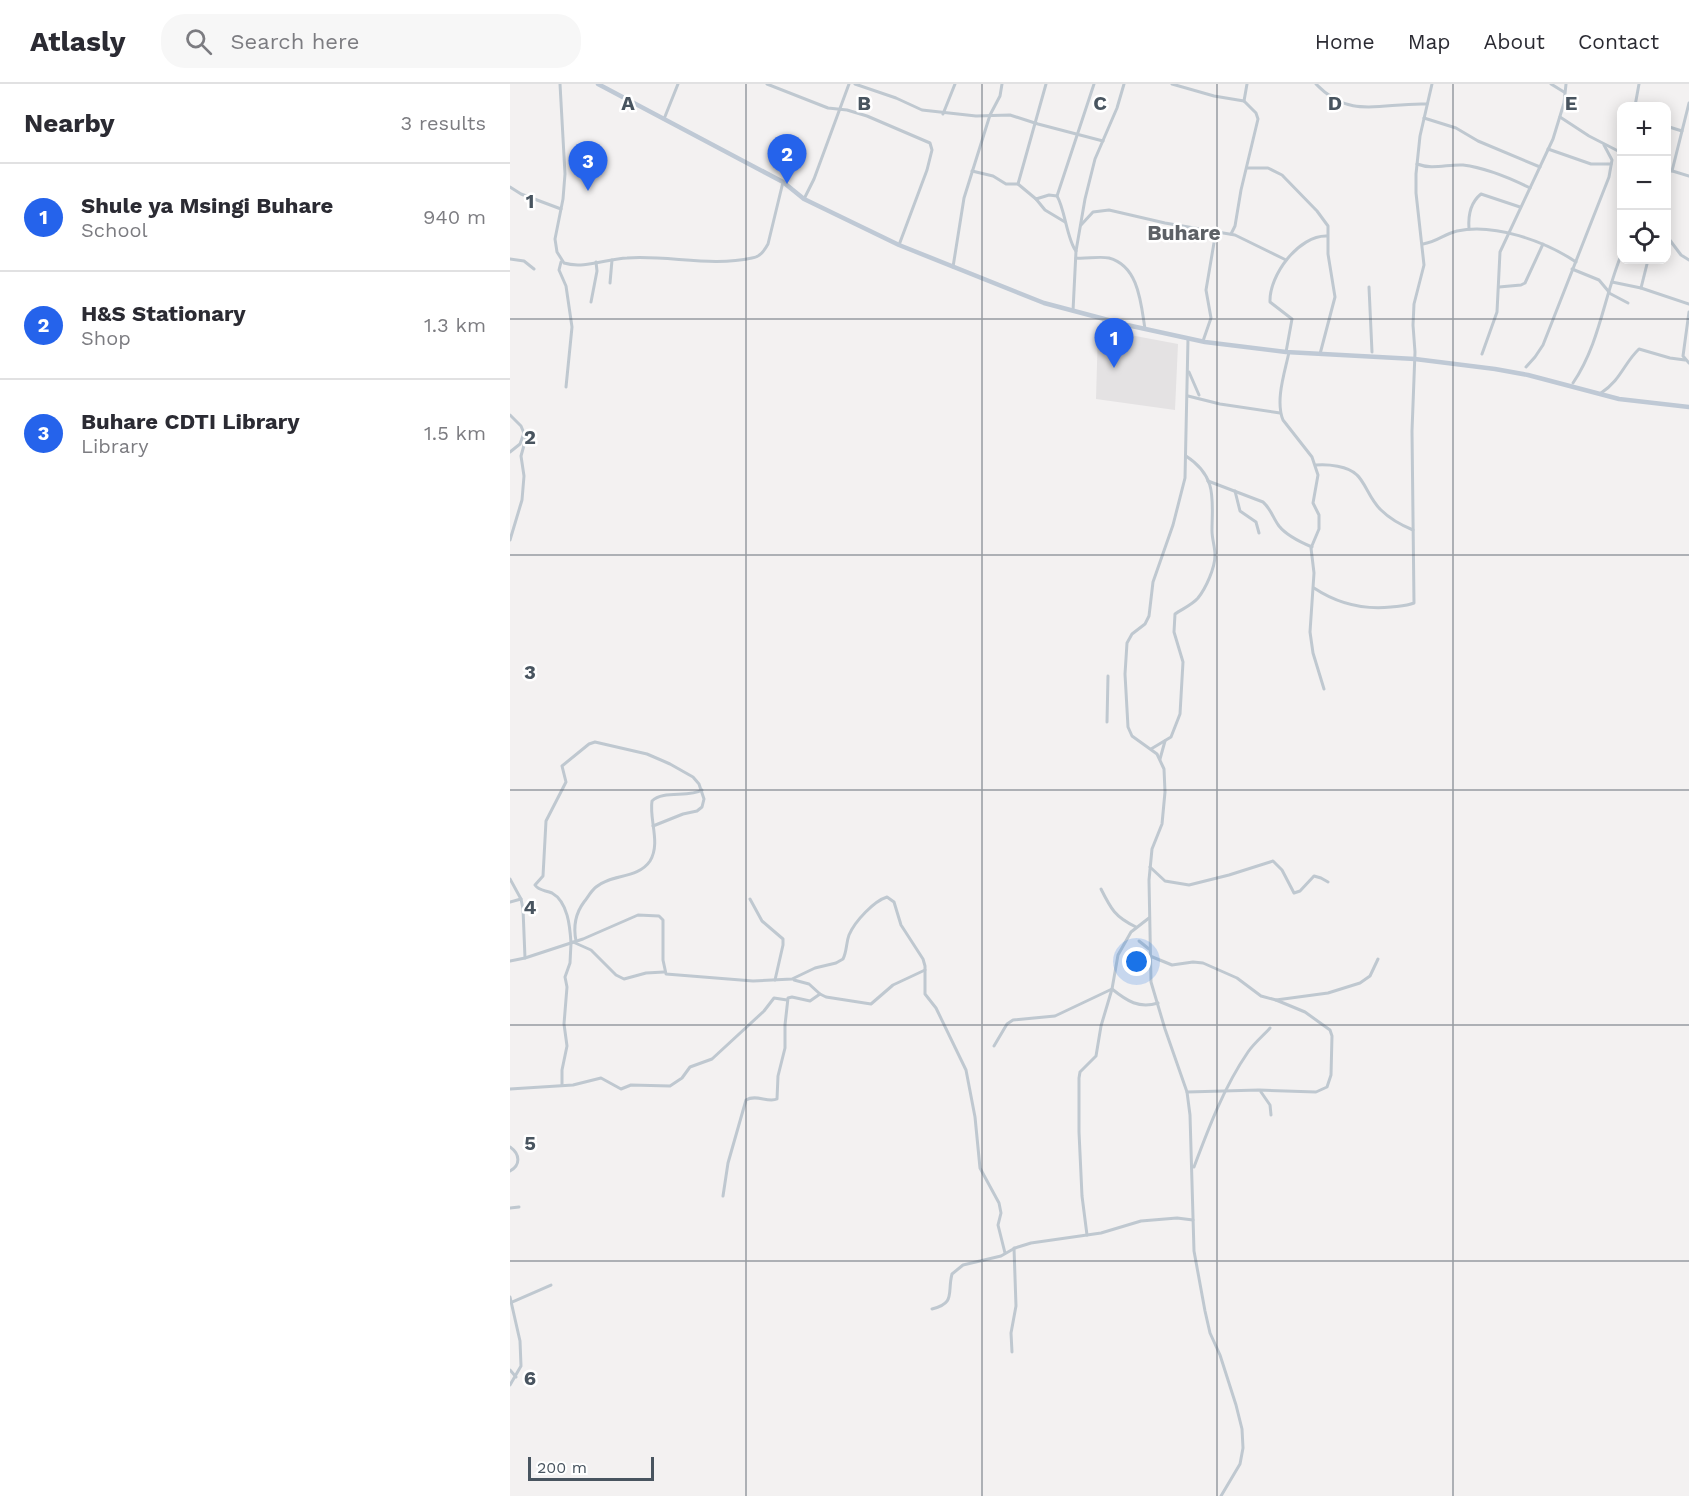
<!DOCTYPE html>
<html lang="en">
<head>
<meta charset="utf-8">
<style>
	:root { --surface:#fff; --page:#f7f7f7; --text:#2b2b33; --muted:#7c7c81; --line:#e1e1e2; --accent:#2563eb }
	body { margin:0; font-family:"Work Sans",sans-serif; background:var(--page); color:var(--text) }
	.controls { position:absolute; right:18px; top:18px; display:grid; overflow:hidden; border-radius:12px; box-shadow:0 3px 15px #0003 }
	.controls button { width:54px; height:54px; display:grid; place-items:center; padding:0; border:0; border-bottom:2px solid var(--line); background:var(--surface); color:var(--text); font:30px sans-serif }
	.scale { position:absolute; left:18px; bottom:15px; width:126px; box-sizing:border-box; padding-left:6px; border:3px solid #48545f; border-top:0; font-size:16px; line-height:21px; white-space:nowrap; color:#48545f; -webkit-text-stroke:4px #fff; paint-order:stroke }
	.you { position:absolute; left:627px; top:878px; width:21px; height:21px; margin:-15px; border:4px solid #fff; border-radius:50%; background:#1a73e8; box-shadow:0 0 0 9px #1a73e833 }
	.badge { display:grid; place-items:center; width:39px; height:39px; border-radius:50%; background:var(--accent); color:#fff; font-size:20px; font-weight:700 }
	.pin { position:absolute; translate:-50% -50px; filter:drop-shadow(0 2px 3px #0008) }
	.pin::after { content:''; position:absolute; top:32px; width:21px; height:18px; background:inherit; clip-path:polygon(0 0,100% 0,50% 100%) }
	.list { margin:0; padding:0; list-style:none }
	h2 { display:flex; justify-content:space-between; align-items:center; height:78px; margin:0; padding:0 24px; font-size:26px }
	h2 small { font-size:20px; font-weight:400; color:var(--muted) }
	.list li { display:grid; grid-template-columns:39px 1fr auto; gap:18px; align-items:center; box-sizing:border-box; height:108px; padding:0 24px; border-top:2px solid var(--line) }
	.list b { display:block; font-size:22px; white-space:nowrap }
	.list p { margin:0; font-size:20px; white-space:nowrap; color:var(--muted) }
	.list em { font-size:20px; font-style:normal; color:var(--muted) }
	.icon { flex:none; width:33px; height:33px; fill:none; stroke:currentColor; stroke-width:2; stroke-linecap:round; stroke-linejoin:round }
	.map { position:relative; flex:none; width:1179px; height:1412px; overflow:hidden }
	header { display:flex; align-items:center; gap:36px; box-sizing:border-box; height:84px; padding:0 30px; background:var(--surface); border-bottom:2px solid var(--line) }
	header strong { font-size:28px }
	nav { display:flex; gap:33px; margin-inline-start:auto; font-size:21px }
	.search { width:420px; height:54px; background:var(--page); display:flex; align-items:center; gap:15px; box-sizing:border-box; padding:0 21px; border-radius:24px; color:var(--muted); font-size:22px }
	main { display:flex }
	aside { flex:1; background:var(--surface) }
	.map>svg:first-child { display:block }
</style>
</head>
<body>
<header>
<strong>Atlasly</strong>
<div class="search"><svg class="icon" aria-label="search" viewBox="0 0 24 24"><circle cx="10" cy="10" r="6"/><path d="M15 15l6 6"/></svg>Search here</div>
<nav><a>Home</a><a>Map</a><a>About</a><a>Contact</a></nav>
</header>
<main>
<aside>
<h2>Nearby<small>3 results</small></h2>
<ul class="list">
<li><span class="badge">1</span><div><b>Shule ya Msingi Buhare</b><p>School</p></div><em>940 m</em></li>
<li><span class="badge">2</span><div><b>H&amp;S Stationary</b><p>Shop</p></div><em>1.3 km</em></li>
<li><span class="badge">3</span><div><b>Buhare CDTI Library</b><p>Library</p></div><em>1.5 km</em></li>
</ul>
</aside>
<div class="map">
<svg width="1179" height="1412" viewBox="0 0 1179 1412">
	<rect width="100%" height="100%" fill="#f3f1f1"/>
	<!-- education -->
	<polygon fill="#e4e2e3" points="588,245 668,260 665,326 586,315"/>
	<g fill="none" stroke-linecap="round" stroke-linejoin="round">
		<!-- minor -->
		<g stroke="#bfc8d0" stroke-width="3">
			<path d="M 50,0 L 55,90 L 53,115 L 45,155 L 47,168 L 54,179 C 73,185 97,175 117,174 C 158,171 201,183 242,174 C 250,173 254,167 258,160 L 273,98"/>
			<polyline points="257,0 318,24 337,26 357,32 420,59 422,66 417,86 389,161"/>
			<polyline points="345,0 386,14 412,26 466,32 500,31 528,40 593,57"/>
			<path d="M 536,0 L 508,100 L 526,115 L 539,111 L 547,112 C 555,125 557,156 566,167"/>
			<polyline points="662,0 704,12 734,17"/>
			<path d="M 806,0 C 841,37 873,18 917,20"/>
			<polyline points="1041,0 1054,8"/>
			<polyline points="1125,22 1129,0"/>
			<polyline points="433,30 445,0"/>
			<polyline points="1050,33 1079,52 1112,69"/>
			<polyline points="914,34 946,44 968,57 1030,83"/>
			<polyline points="154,35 168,0"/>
			<polyline points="1156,42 1172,47"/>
			<polyline points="1156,52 1159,43"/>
			<polyline points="1038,65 1081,80 1101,80"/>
			<path d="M 907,80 C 922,86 938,80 953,81 C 976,84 1000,94 1020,104"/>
			<polyline points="737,84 758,84 772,91 807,127 818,142 818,170 825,213 810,270"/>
			<polyline points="1156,85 1179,92"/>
			<polyline points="462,87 483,92 496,100 508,100"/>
			<polyline points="1162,87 1179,19"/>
			<polyline points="0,103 11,110 51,125"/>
			<polyline points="547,112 584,0"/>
			<polyline points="294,115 304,95 339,0"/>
			<polyline points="526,115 535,126 555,138"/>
			<polyline points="571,141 583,128 599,126 655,139 725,151 776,176"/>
			<path d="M 959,145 C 958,132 961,118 971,110 L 1010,123"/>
			<polyline points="721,150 725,142 731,106 748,35 746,29 734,17 737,0"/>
			<polyline points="1156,151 1171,171 1179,176"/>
			<path d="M 913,160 C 927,158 934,150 947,147 C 984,139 1035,157 1066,178"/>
			<path d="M 566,174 C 576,175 589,172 599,174 C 629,182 631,220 635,245"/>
			<polyline points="0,175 14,177 24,185"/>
			<polyline points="51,178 49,186 56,202 62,243 56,303"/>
			<polyline points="443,183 454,114 480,31 490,12 492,0"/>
			<polyline points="1062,185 1089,196 1099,208"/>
			<polyline points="1102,198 1131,204 1179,220"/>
			<polyline points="100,199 102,176"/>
			<polyline points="859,203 862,268"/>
			<polyline points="989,203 1011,201 1015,199 1033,160"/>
			<polyline points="1131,204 1138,176"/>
			<polyline points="1099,209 1118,219"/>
			<polyline points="81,218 87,187 86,178"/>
			<polyline points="563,227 566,167 575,115 585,75 607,24 614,0"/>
			<polyline points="1179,228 1173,272 1179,279"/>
			<polyline points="678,255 675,394 663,441 643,498 639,532 635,540 622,550 617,559 615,590 618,643 622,652 647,670 654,685 655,708 652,740 642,765 639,796 641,898 655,945 677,1008 680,1031 684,1167 695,1227 700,1249 710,1271 726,1321 732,1345 733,1364 730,1380 711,1412"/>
			<polyline points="693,257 701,234 696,206 706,147"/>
			<path d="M 776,268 L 782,235 L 760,218 C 759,191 789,151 817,152"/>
			<path d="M 779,268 C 775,288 765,316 773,336 L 802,373 L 808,391 L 803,419 L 809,431 L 809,445 L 801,464 L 804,489 L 800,548 L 803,569 L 814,605"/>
			<polyline points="972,270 987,228 990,168 1043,55 1054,19 1056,0"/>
			<polyline points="1016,283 1025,273 1033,261 1099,93 1102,76 1094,61"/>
			<polyline points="679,288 689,311"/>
			<path d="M 1063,299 C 1090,259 1094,212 1112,169"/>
			<path d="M 1091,309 C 1111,296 1114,279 1129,265 L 1160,274 L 1175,276"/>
			<polyline points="678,312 710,320 770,329"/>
			<polyline points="0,331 11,342 16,354 11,372 14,392 12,416 0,456"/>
			<polyline points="0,368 10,360 14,349"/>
			<path d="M 806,381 C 818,380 838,382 847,391 C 855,398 860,416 871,426 C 880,435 891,441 903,446"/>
			<path d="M 698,397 L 753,418 C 761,425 763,434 769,442 C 777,452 790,458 802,463"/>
			<polyline points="725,407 730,427 746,438 749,449"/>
			<path d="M 804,504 C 828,520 852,526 881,523 C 889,522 897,522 904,519 L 902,347 L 905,268 L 903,241 L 904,220 L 914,181 L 906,109 L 906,90 L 910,52 L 922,0"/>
			<polyline points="597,638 598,592"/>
			<path d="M 641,665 L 661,653 L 670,630 L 673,578 L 664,548 L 665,530 C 672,525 682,521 688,514 C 696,504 705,484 705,471 C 705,463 702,455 702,447 C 702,416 708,393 676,372"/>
			<polyline points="650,675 655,657"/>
			<polyline points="640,783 655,797 679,801 719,791 763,777 772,786 784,809 790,807 804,792 811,794 818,798"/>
			<polyline points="0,795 11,815 13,825 15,874"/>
			<path d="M 591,805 C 601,825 605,833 626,843"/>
			<polyline points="240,815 252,837 273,855 273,861 265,896"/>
			<polyline points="0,818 11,815"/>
			<path d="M 66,857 C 63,842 65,830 74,818 C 78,813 81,807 86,803 C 101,790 128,795 140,777 C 151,759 139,736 142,717 C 153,706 179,714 192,706"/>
			<polyline points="629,857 639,865"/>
			<polyline points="63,858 81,866 106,891 114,895 136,889 154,888"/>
			<path d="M 61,859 C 60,843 58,818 42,809 C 35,806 29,807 25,801 L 33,792 L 36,737 L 56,698 L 52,682 L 79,660 L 85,658 L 137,670 L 160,680 L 183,693 L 189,700 L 194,715 L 192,723 L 187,727 L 173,730 L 143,742"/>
			<polyline points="640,872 662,881 683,878 693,879 727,894 751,912 766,916 818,909 850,899 860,892 868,875"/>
			<path d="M 0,877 L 15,874 L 73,855 L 128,831 L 149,832 L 153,836 L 153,876 L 156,890 L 243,897 L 282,895 L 305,884 L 326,879 L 333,875 C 337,867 336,859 339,851 C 345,837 364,817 377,813 L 384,818 L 391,841 L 413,875 L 415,882 L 415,910 L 426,924 L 456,986 L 465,1033 L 470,1084 L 489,1119 L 491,1129 L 488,1141 L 495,1169"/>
			<polyline points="284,896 299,900 310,910 316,913 361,920 383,901 415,886"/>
			<path d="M 484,962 L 497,940 L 503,936 L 545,932 L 602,905 C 617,917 629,925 648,919"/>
			<polyline points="52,1001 52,986 57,962 54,940 57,903 55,893 60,879 61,859"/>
			<polyline points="0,1005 63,1001 91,994 111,1005 121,1001 160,1002 172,994 180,983 202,975 254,927 264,914 277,916"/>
			<polyline points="677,1008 749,1006 806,1008 817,1003 821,991 822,952 820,946 795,928 766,916"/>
			<polyline points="751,1008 760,1021 761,1031"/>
			<path d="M 0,1063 C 10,1070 11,1081 0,1087"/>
			<path d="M 684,1083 C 699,1043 714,1003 738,968 C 744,959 753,952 760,944"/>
			<path d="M 213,1112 L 218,1079 L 236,1016 C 246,1010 258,1019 267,1015 L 268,992 L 275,964 L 275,941 L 278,914 L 282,913 L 300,917 L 310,910"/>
			<polyline points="0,1124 9,1123"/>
			<polyline points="577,1151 572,1112 569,1048 569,994 570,988 586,972 591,942 602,905 608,871 621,848 639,834"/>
			<polyline points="0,1213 10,1257 11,1282 0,1301"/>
			<polyline points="2,1218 41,1201"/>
			<path d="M 422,1225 C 446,1219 437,1209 442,1190 L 453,1181 L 491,1172 L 505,1164 L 521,1159 L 591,1149 L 631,1137 L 667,1134 L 683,1136"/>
			<polyline points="502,1268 501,1249 506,1222 504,1164"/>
			<polyline points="0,1286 6,1293"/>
		</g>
		<!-- secondary -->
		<polyline stroke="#bfc9d5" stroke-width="4.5" points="88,0 273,98 294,115 389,161 534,219 617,241 695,258 776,268 905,275 985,285 1018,291 1109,315 1179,323"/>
	</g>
	<!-- grid -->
	<path fill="none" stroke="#48545f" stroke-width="1.5" stroke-opacity="0.55" d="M 236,0 L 236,1412M 472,0 L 472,1412M 707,0 L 707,1412M 943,0 L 943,1412M 0,235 L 1179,235M 0,471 L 1179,471M 0,706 L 1179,706M 0,941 L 1179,941M 0,1177 L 1179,1177"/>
	<g text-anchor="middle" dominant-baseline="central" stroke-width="5" stroke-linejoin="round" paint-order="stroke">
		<!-- quarter labels -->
		<g font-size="21" font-weight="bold" fill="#5d6166" stroke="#fff">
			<text x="674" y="148">Buhare</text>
		</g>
	</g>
	<g font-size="20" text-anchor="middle" font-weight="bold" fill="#48545f" stroke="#fff" stroke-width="5" stroke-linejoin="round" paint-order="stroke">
		<text x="118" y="26">A</text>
		<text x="354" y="26">B</text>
		<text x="590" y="26">C</text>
		<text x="825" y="26">D</text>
		<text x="1061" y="26">E</text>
		<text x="20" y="124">1</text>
		<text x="20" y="360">2</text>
		<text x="20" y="595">3</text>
		<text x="20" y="830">4</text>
		<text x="20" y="1066">5</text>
		<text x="20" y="1301">6</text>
	</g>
</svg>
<div class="controls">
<button>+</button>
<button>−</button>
<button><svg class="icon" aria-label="locate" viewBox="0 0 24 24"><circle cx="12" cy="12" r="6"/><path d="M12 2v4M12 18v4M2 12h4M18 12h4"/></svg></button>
</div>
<div class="scale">200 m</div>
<div class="you"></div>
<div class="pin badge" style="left:604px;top:284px">1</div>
<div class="pin badge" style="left:277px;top:100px">2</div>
<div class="pin badge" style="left:78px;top:107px">3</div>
</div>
</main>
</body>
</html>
